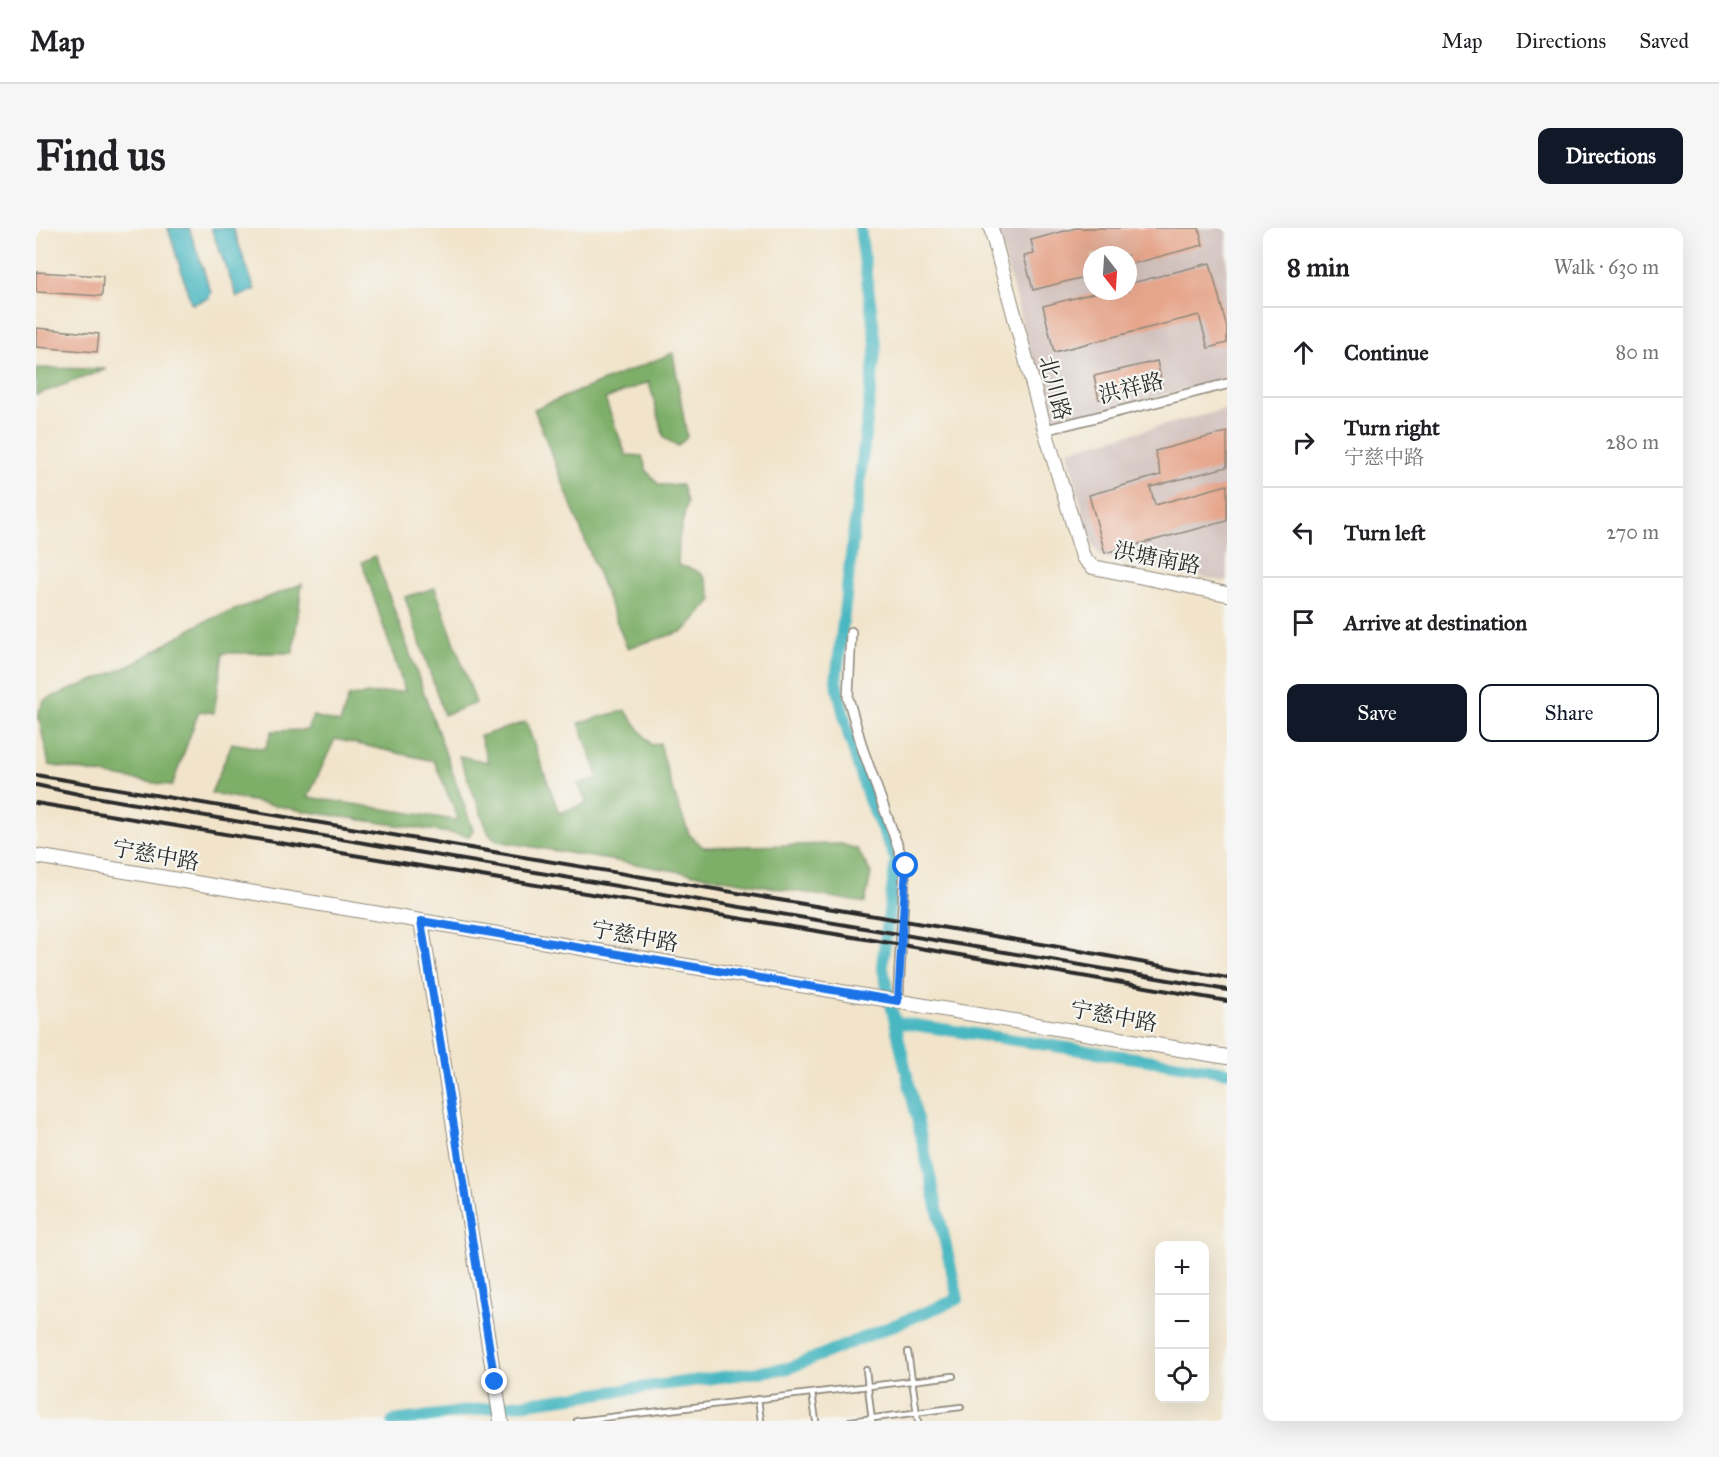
<!DOCTYPE html>
<html lang="en">
<head>
<meta charset="utf-8">
<style>
	:root { --surface:#fff; --page:#f6f6f6; --text:#202124; --muted:#757577; --line:#e0e0e0; --accent:#111827 }
	body { margin:0; font-family:"IM FELL Great Primer","Noto Serif SC",serif; background:var(--page); color:var(--text) }
	.controls { position:absolute; right:18px; bottom:18px; display:grid; overflow:hidden; border-radius:12px; box-shadow:0 6px 24px #0002 }
	.controls button { width:54px; height:54px; display:grid; place-items:center; padding:0; border:0; border-bottom:2px solid var(--line); background:var(--surface); color:var(--text); font:30px sans-serif }
	.compass { position:absolute; left:1047px; top:18px; width:54px; height:54px; border-radius:50%; background:var(--surface); box-shadow:0 6px 24px #0002; rotate:163deg }
	.stop { position:absolute; width:18px; height:18px; margin:-14px; border:4px solid #1a73e8; border-radius:50%; background:#fff }
	.stop.end { background:#1a73e8; border-color:#fff; box-shadow:0 2px 6px #0008 }
	.list { margin:0; padding:0; list-style:none }
	h2 { display:flex; justify-content:space-between; align-items:center; height:78px; margin:0; padding:0 24px; font-size:26px }
	h2 small { font-size:20px; font-weight:400; color:var(--muted) }
	.list li { display:grid; grid-template-columns:39px 1fr auto; gap:18px; align-items:center; box-sizing:border-box; height:90px; padding:0 24px; border-top:2px solid var(--line) }
	.list b { display:block; font-size:22px; white-space:nowrap }
	.list p { margin:0; font-size:20px; white-space:nowrap; color:var(--muted) }
	.list em { font-size:20px; font-style:normal; color:var(--muted) }
	.actions { display:flex; gap:12px; padding:18px 24px }
	.actions a { flex:1; padding:14px 0; border:2px solid var(--accent); border-radius:12px; text-align:center; font-size:21px; color:var(--accent) }
	.actions .main { background:var(--accent); color:#fff }
	.icon { flex:none; width:33px; height:33px; fill:none; stroke:currentColor; stroke-width:2; stroke-linecap:round; stroke-linejoin:round }
	.map { position:relative; flex:none; width:1191px; height:1193px; overflow:hidden; border-radius:12px }
	header { display:flex; align-items:center; gap:36px; box-sizing:border-box; height:84px; padding:0 30px; background:var(--surface); border-bottom:2px solid var(--line) }
	header strong { font-size:28px }
	nav { display:flex; gap:33px; margin-inline-start:auto; font-size:21px }
	.intro { display:flex; align-items:center; justify-content:space-between; box-sizing:border-box; height:144px; padding:0 36px }
	h1 { margin:0; font-size:42px }
	.button { padding:15px 27px; border-radius:12px; background:var(--accent); color:#fff; font-size:21px; font-weight:700 }
	main { display:flex; gap:36px; padding:0 36px }
	aside { flex:1; background:var(--surface); border-radius:12px; box-shadow:0 6px 24px #0002 }
	.map>svg:first-child { display:block }
</style>
</head>
<body>
<header>
<strong>Map</strong>
<nav><a>Map</a><a>Directions</a><a>Saved</a></nav>
</header>
<div class="intro"><h1>Find us</h1><a class="button">Directions</a></div>
<main>
<div class="map">
<svg width="1191" height="1193" viewBox="0 0 1191 1193">
	<rect width="100%" height="100%" fill="#f6f6f2"/>
	<filter id="ink" filterUnits="userSpaceOnUse"><feTurbulence type="fractalNoise" baseFrequency=".0167" numOctaves="2"/><feDisplacementMap in="SourceGraphic" scale="12" xChannelSelector="R" yChannelSelector="G"/><feConvolveMatrix kernelMatrix="1 2 1 2 8 2 1 2 1" color-interpolation-filters="sRGB"/></filter>
	<filter id="wash" filterUnits="userSpaceOnUse"><feTurbulence type="fractalNoise" baseFrequency=".008" numOctaves="4" result="noise"/><feDisplacementMap in="SourceGraphic" scale="24" xChannelSelector="R" yChannelSelector="G"/><feGaussianBlur stdDeviation="1.35" result="paint"/><feColorMatrix in="noise" values="0 0 0 0 0 0 0 0 0 0 0 0 0 0 0 0 0 1.4 0 .05"/><feComposite in="paint" operator="in"/></filter>
	<g filter="url(#wash)">
		<rect width="100%" height="100%" fill="#f1e4cb"/>
		<!-- industrial -->
		<g fill="#d0c0bc" fill-rule="evenodd">
			<path d="M 961,0 L 1191,0 L 1191,151 L 1013,196 ZM 1056,27 L 1092,27 L 1092,63 L 1056,63 Z"/>
			<polygon points="1191,181 1191,354 1066,329 1053,311 1032,222"/>
		</g>
		<!-- forest -->
		<g fill="#7eaf69" stroke="#546d4a" stroke-width="1.5" fill-rule="evenodd">
			<path d="M 637,125 L 651,209 L 642,218 L 628,210 L 613,154 L 569,171 L 590,227 L 606,228 L 611,243 L 623,257 L 646,257 L 651,274 L 643,311 L 642,337 C 668,344 670,346 676,372 L 648,403 L 591,420 L 498,181 Z"/>
			<polygon points="0,140 71,141 0,167"/>
			<path d="M 339,328 L 437,602 L 433,608 L 267,583 L 175,565 L 196,515 L 229,521 L 236,503 L 271,502 L 277,488 L 304,495 L 313,468 L 369,463 L 326,334 ZM 299,511 L 398,533 L 422,590 L 419,592 L 272,569 Z"/>
			<polygon points="266,356 257,425 187,425 178,485 163,483 136,558 13,537 2,486 8,472 96,437 165,395"/>
			<polygon points="399,360 440,475 408,487 369,369"/>
			<polygon points="589,482 615,517 624,515 634,554 653,606 667,619 805,616 821,621 835,645 829,675 462,613 453,606 423,528 452,534 444,508 490,494 523,585 551,575 542,556 563,550 543,495"/>
		</g>
		<!-- water -->
		<g fill="#49b7c1" stroke="#3a7176" stroke-width="1.5">
			<polygon points="132,0 153,0 175,64 173,70 157,76 155,75"/>
			<polygon points="175,0 197,0 219,62 201,69"/>
		</g>
		<g fill="none" stroke-linecap="round" stroke-linejoin="round">
			<!-- canal -->
			<g stroke="#49b7c1" stroke-width="12">
				<polyline points="859,794 1191,844"/>
				<polyline points="357,1193 753,1140 922,1071 846,737 860,632 833,572 812,505 800,453 840,117 824,0"/>
			</g>
		</g>
		<g id="blocks">
			<!-- building -->
			<g fill="#e6a68c">
				<polygon points="1040,0 1163,0 1167,17 1092,37 1092,27 1056,27 1056,47 997,62 988,28 998,26 995,12"/>
				<polygon points="1174,35 1191,100 1191,115 1172,120 1163,87 1018,124 1007,78 1066,63 1092,63 1092,56"/>
				<polygon points="0,44 67,48 66,68 0,64"/>
				<polygon points="0,100 63,106 61,124 0,119"/>
				<polygon points="1121,133 1126,156 1063,171 1058,148"/>
				<polygon points="1191,204 1191,239 1114,259 1119,277 1191,257 1191,293 1069,325 1053,267 1125,247 1119,223"/>
			</g>
		</g>
	</g>
	<g filter="url(#ink)">
		<use href="#blocks" fill-opacity="0" stroke="#8e887b" stroke-width="1.5"/>
		<g fill="none" stroke-linecap="round" stroke-linejoin="round">
			<!-- lane casing -->
			<g stroke="#8e887b" stroke-width="8">
				<g id="lane">
					<polyline points="872,1124 882,1193"/>
					<polyline points="830,1142 836,1193"/>
					<polyline points="776,1165 780,1193"/>
					<polyline points="722,1171 725,1193"/>
					<polyline points="541,1193 917,1148"/>
					<polyline points="814,1193 925,1179"/>
				</g>
			</g>
			<!-- street casing -->
			<g stroke="#8e887b" stroke-width="12">
				<g id="street">
					<polyline points="1009,202 1191,156"/>
					<polyline points="815,404 812,470 827,522 869,638 862,773"/>
				</g>
			</g>
			<!-- secondary casing -->
			<g stroke="#8e887b" stroke-width="16">
				<g id="secondary">
					<polyline points="955,0 1009,202 1047,329 1057,339 1191,366"/>
					<polyline points="0,628 1191,829"/>
					<polyline points="385,693 465,1193"/>
				</g>
			</g>
			<!-- lane -->
			<use href="#lane" stroke="#fff" stroke-width="4.5"/>
			<!-- street -->
			<use href="#street" stroke="#fff" stroke-width="9"/>
			<!-- secondary -->
			<use href="#secondary" stroke="#fff" stroke-width="14"/>
			<!-- rail -->
			<g stroke="#2b2b2b" stroke-width="4">
				<polyline points="0,547 1017,718 1191,750"/>
				<polyline points="0,557 47,567 1191,762"/>
				<polyline points="0,575 866,717 1191,773"/>
			</g>
		</g>
	</g>
	<g fill="none" stroke-linecap="round" stroke-linejoin="round" filter="url(#ink)">
		<!-- route -->
		<polyline stroke="#1a73e8" stroke-width="8" points="459,1154 385,693 862,773 870,638"/>
	</g>
	<g text-anchor="middle" dominant-baseline="central" stroke-width="4.5" stroke-linejoin="round" paint-order="stroke">
		<!-- street labels -->
		<g font-size="22" fill="#2b2b2b" stroke="#f6f6f2">
			<text transform="translate(1019 160) rotate(75)">北川路</text>
			<text transform="translate(1095 160) rotate(-14)">洪祥路</text>
			<text transform="translate(1121 330) rotate(11)">洪塘南路</text>
			<text transform="translate(120 627) rotate(10)">宁慈中路</text>
			<text transform="translate(599 708) rotate(10)">宁慈中路</text>
			<text transform="translate(1078 788) rotate(10)">宁慈中路</text>
		</g>
	</g>
</svg>
<div class="controls">
<button>+</button>
<button>−</button>
<button><svg class="icon" aria-label="locate" viewBox="0 0 24 24"><circle cx="12" cy="12" r="6"/><path d="M12 2v4M12 18v4M2 12h4M18 12h4"/></svg></button>
</div>
<svg class="compass" viewBox="-18 -18 36 36"><path d="M0-13l5 13h-10z" fill="#e53935"/><path d="M0 13l5-13h-10z" fill="#757577"/></svg>
<div class="stop" style="left:870px;top:638px"></div>
<div class="stop end" style="left:459px;top:1154px"></div>
</div>
<aside>
<h2>8 min<small>Walk · 630 m</small></h2>
<ul class="list">
<li><svg class="icon" aria-label="ahead" viewBox="0 0 24 24"><path d="M12 20V5M6 11l6-6 6 6"/></svg><div><b>Continue</b></div><em>80 m</em></li>
<li><svg class="icon" aria-label="right" viewBox="0 0 24 24"><path d="M7 20v-9h11M14 6l5 5-5 5"/></svg><div><b>Turn right</b><p>宁慈中路</p></div><em>280 m</em></li>
<li><svg class="icon" aria-label="left" viewBox="0 0 24 24"><path d="M17 20v-9H6M10 6l-5 5 5 5"/></svg><div><b>Turn left</b></div><em>270 m</em></li>
<li><svg class="icon" aria-label="arrive" viewBox="0 0 24 24"><path d="M6 21V4h12l-3 4 3 4H6"/></svg><div><b>Arrive at destination</b></div></li>
</ul>
<div class="actions"><a class="main">Save</a><a>Share</a></div>
</aside>
</main>
</body>
</html>
